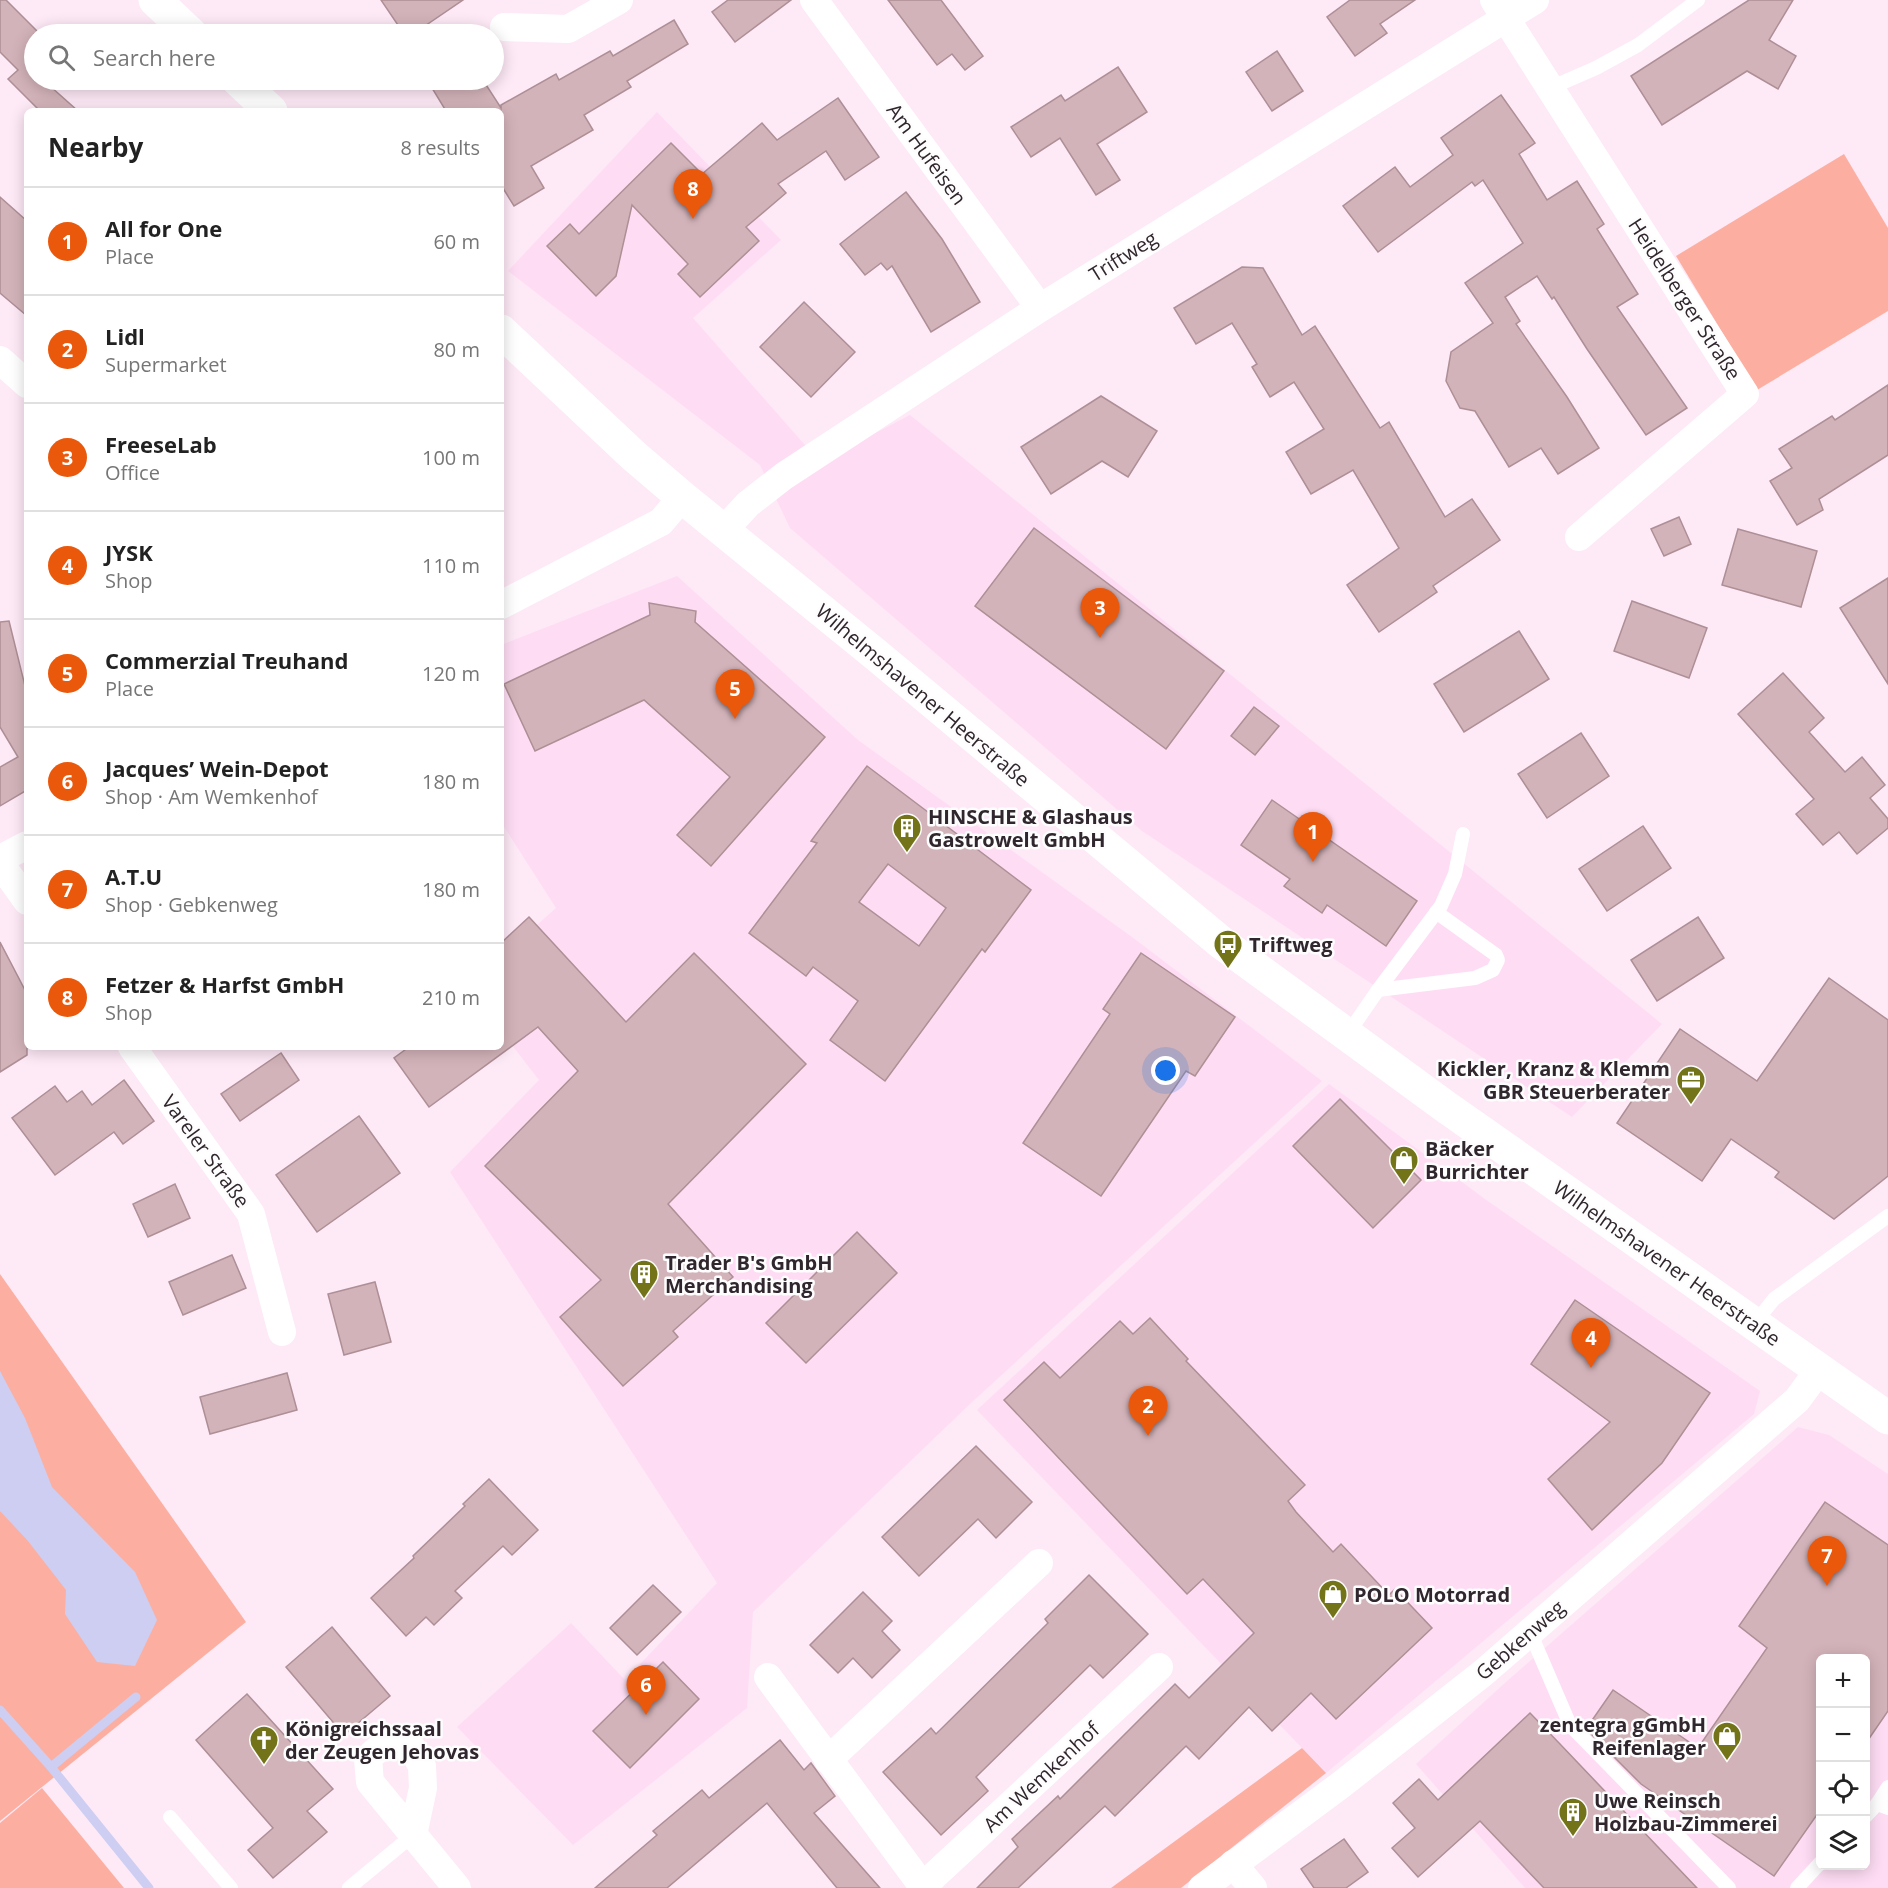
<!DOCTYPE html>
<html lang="en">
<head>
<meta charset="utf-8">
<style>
	:root { --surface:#fff; --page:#f2f2f2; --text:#222; --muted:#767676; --line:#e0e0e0; --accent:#ea580c }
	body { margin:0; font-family:"Open Sans",sans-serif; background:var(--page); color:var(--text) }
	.controls { position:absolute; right:18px; bottom:18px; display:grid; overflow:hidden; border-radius:9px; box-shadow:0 3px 15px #0003 }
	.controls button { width:54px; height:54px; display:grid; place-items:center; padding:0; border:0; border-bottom:2px solid var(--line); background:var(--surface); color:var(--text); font:30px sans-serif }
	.you { position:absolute; left:1166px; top:1071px; width:21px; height:21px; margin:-15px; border:4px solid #fff; border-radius:50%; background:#1a73e8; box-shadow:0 0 0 9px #1a73e833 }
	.badge { display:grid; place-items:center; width:39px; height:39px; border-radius:50%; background:var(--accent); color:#fff; font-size:20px; font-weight:700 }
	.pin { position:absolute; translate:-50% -50px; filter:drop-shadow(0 2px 3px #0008) }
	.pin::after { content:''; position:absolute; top:32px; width:21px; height:18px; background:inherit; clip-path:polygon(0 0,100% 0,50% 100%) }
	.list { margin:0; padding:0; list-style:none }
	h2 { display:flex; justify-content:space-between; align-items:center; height:78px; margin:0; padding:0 24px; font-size:26px }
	h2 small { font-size:20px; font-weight:400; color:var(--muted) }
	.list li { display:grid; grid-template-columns:39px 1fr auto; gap:18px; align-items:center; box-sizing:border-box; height:108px; padding:0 24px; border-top:2px solid var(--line) }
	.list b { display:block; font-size:22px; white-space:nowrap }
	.list p { margin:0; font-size:20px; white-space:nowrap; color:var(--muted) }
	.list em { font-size:20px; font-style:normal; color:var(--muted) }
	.icon { flex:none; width:33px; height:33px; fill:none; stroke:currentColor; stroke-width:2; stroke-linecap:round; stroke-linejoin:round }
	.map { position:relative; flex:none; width:1888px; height:1888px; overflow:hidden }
	.search { position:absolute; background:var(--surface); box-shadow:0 3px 15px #0003; left:24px; top:24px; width:480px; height:66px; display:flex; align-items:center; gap:15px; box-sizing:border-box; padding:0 21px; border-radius:33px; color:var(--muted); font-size:22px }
	.panel { position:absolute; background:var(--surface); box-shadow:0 3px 15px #0003; left:24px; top:108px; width:480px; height:942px; border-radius:9px }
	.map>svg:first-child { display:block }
</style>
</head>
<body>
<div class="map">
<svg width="1888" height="1888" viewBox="0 0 1888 1888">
	<rect width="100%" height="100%" fill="#fee9f7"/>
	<!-- built -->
	<g fill="#feddf4" fill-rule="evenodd">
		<polygon points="657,112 781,240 693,318 820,462 910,415 1662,1024 1572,1117 1142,831 790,528 760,465 508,271"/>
		<polygon points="677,576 858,740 1132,937 1322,1081 970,1404 753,1612 747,1708 573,1845 457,1727 571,1623 625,1680 717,1583 450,1172 539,1080 501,1031 501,957 556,908 501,822 501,645"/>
		<polygon points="1329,1084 1485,1199 1760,1391 1754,1414 1326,1773 977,1410"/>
		<path d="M 1798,1427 L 1829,1435 L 1888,1474 L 1888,1888 L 1525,1888 L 1416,1764 L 1506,1682 ZM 1820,1658 L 1866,1658 L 1866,1866 L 1820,1866 Z"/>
	</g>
	<!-- green -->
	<g fill="#fcafa1">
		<polygon points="1844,154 1888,228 1888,311 1757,390 1676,256"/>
		<polygon points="0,1274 246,1622 0,1821"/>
		<polygon points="1302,1748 1326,1773 1181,1888 1111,1888"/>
		<polygon points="42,1788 124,1888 0,1888 0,1823"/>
	</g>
	<!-- water -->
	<polygon fill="#cdcef1" points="0,1371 25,1418 52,1487 135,1572 157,1620 135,1666 97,1662 65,1614 66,1590 28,1541 0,1511"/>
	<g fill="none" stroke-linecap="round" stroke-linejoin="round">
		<!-- stream -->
		<g stroke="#cdcef1" stroke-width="9">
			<polyline points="0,1710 51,1767 149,1888"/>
			<polyline points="51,1767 136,1697"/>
		</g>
	</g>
	<!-- building -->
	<g fill="#d3b3ba" stroke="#ad8f95" stroke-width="1.5" fill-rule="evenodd">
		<polygon points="0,0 6,0 40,34 34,34 34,80 57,80 50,86 78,111 40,111 8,79 18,70 0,52"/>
		<polygon points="381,0 463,0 413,34 404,34"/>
		<polygon points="728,0 791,0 735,42 712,12"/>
		<polygon points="888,0 941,0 983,56 965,70 952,54 937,65"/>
		<polygon points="1350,0 1415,0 1380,24 1387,33 1355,56 1327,17"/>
		<polygon points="1749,0 1793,0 1769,40 1796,56 1778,89 1747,71 1662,125 1631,76"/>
		<polygon points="674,20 688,44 627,81 631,87 584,115 593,130 531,166 544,188 514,206 501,185 501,111 446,111 432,88 444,80 483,80 501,108 501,105 556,74 559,80 610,51 613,56"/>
		<polygon points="1277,51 1303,91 1272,111 1246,72"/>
		<polygon points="1118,67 1147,112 1097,144 1120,180 1096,195 1060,138 1031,157 1011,127 1061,95 1065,101"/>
		<polygon points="1501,95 1535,143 1519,154 1547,200 1577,181 1604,224 1597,229 1638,294 1617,307 1687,408 1646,435 1587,349 1554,297 1552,299 1537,276 1505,297 1520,321 1516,324 1567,397 1599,448 1558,474 1541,448 1509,467 1475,411 1460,408 1446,381 1451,352 1493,323 1465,283 1523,243 1483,180 1475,186 1472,182 1378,252 1343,206 1395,167 1410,187 1453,155 1441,138"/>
		<polygon points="838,98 879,157 845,180 826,151 778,184 786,193 746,227 759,241 700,297 678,274 688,264 632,205 616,276 596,296 547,246 570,224 579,234 671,143 702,174 762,123 777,140"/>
		<polygon points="906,192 942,239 980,302 931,332 892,266 887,270 881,263 865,275 840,244"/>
		<polygon points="0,197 27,221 27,316 0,293"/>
		<polygon points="1242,267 1263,268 1302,335 1315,326 1380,428 1389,422 1445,517 1472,499 1500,540 1433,586 1437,592 1379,632 1347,585 1399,548 1353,470 1311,494 1286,452 1324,429 1294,382 1270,397 1252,367 1257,364 1232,323 1196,344 1174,308"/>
		<polygon points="804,302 855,352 811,397 760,347"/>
		<polygon points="1888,385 1888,455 1819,499 1823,510 1797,525 1770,481 1792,468 1779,449 1832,416 1835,420"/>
		<polygon points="1101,396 1157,431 1128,477 1102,461 1051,494 1021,447"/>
		<polygon points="1679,517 1691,544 1664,556 1651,529"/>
		<polygon points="1034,528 1224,671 1166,749 975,606"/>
		<polygon points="1738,529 1817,551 1801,607 1722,585"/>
		<polygon points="1888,578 1888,684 1840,608"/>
		<polygon points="1632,601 1707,628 1689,678 1614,651"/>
		<polygon points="649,603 696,611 695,622 825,737 711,866 677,835 730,777 644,700 535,751 504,684 650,615"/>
		<polygon points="9,621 27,694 27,790 0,806 0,767 18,757 0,727 0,622"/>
		<polygon points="1519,631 1549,679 1464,732 1434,684"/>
		<polygon points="1783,673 1824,718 1809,732 1845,772 1862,757 1885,785 1870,798 1888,819 1888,828 1857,854 1839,832 1823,845 1796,814 1814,799 1738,714"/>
		<polygon points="1254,707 1279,726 1255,755 1231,736"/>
		<polygon points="1581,733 1609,776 1547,818 1518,774"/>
		<path d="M 867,766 L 1031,890 L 985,952 L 982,949 L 885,1081 L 830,1040 L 858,1001 L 813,967 L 806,976 L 749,933 L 817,843 L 811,841 ZM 888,864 L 946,908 L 919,946 L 859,902 Z"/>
		<polygon points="1272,800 1417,901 1386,946 1327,905 1322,913 1284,886 1290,879 1241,845"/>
		<polygon points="1643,826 1671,868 1607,911 1579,869"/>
		<polygon points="529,917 626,1022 694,953 806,1064 668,1204 733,1277 673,1331 678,1337 623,1386 560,1317 601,1280 485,1166 578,1071 538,1027 429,1107 394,1058 409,1047 501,1047 501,943"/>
		<polygon points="1698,917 1724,958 1657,1001 1631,960"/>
		<polygon points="0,942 27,994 27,1055 0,1072"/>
		<polygon points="1141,953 1235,1017 1195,1076 1186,1071 1101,1196 1023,1143 1110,1014 1103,1009"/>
		<polygon points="1829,978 1888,1020 1888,1176 1834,1219 1775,1177 1779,1172 1731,1139 1702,1181 1617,1123 1680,1029 1757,1081"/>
		<polygon points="281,1053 299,1080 240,1121 221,1094"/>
		<polygon points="124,1080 154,1121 123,1144 114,1132 55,1175 12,1118 55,1086 67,1102 82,1091 92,1105"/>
		<polygon points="1340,1099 1421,1180 1373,1228 1293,1146"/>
		<polygon points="359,1116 400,1173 317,1232 276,1175"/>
		<polygon points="175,1184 190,1218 148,1237 133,1204"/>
		<polygon points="857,1232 897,1273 806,1363 766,1323"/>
		<polygon points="232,1255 246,1288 183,1315 169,1282"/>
		<polygon points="375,1282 391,1342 344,1355 328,1294"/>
		<polygon points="1575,1300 1710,1393 1662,1463 1592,1530 1548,1479 1610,1422 1531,1364"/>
		<polygon points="1150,1318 1188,1359 1186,1361 1305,1485 1288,1501 1296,1512 1333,1552 1341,1544 1389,1595 1395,1589 1432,1628 1336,1719 1311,1693 1272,1731 1249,1707 1199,1759 1186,1746 1115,1816 1105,1806 1018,1888 977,1888 1018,1847 1012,1839 1058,1796 1060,1799 1175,1684 1189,1698 1254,1633 1203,1579 1187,1594 1004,1400 1044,1362 1060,1378 1120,1321 1133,1334"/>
		<polygon points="287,1373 297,1410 210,1434 200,1397"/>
		<polygon points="976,1446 1032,1502 996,1538 978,1519 919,1576 882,1537"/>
		<polygon points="489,1479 538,1530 512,1555 503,1546 455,1591 462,1598 434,1625 426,1617 406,1636 371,1598 414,1558 413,1556 465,1506 463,1504"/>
		<polygon points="1825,1502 1888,1545 1888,1711 1866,1743 1866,1659 1821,1659 1821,1809 1774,1876 1641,1784 1586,1729 1613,1690 1698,1748 1767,1648 1739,1626"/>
		<polygon points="1089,1575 1148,1634 1103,1678 1090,1665 976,1777 988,1791 941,1835 883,1772 931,1728 936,1734 1048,1623 1045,1619"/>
		<polygon points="653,1585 681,1612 637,1655 610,1628"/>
		<polygon points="863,1592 892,1621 882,1631 900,1650 872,1678 853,1658 838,1673 810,1645"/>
		<polygon points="332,1627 390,1696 344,1735 286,1667"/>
		<polygon points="663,1662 699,1699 630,1768 593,1731"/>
		<polygon points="247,1694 333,1789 307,1811 327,1832 273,1878 248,1850 273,1828 196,1740"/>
		<polygon points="1530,1713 1560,1744 1697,1888 1544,1888 1480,1821 1418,1877 1392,1848 1415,1828 1393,1803 1419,1779 1438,1800"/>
		<polygon points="780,1740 804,1770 811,1763 835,1796 814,1813 880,1888 837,1888 767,1803 667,1888 595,1888 657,1835 653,1831 702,1790 709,1798"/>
		<polygon points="1344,1839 1368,1872 1346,1888 1314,1888 1301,1869"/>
	</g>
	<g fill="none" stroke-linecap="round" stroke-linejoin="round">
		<!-- service -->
		<g stroke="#fff" stroke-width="14">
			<polyline points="1550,88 1596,68 1638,45 1698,0"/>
			<polyline points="1378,990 1475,978 1493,970 1498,960 1496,955 1436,912"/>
			<polyline points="1347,1035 1378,990 1441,906 1455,874 1463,834"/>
			<polyline points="1754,1324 1774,1299 1888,1216"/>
			<polyline points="1530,1632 1570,1725 1729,1888"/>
			<polyline points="1888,1787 1877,1804 1888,1808"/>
			<polyline points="1866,1816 1877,1804"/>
			<polyline points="170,1817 231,1888"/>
			<polyline points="349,1888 413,1835"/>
			<polyline points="1797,1888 1820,1863"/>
		</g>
		<!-- minor -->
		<g stroke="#fff" stroke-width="28">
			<polyline points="814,0 1040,308"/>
			<polyline points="1494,0 1745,394 1579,537"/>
			<polyline points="504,27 568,29 619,0"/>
			<polyline points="0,360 27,384"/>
			<polyline points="723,531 748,504 784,476 1040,308 1535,0"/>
			<polyline points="501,605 661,522 682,497"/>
			<polyline points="0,859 27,845"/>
			<polyline points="0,863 27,901"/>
			<polyline points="132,1047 251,1214 282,1332"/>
			<polyline points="768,1677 924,1888"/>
			<polyline points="828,1760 1039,1563"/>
			<path d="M 413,1835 L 423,1788 L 422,1766 L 412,1748 C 393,1741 381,1743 368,1759 L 370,1782 L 457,1888"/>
			<polyline points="1233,1864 1253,1888"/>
			<polyline points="923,1886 1159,1667"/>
			<polyline points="1202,1888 1342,1784 1483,1673 1797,1400 1819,1370"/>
		</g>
		<!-- tertiary -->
		<g stroke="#fff" stroke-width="33">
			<polyline points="155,0 191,34"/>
			<polyline points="238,80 271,111"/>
			<polyline points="501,331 634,456 682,497 875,654 1223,944 1446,1107 1888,1418"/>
		</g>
	</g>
	<!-- icons -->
	<defs>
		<g id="building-pin" transform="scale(1.5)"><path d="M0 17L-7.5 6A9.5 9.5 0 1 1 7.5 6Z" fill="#737419" stroke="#fdfdfd"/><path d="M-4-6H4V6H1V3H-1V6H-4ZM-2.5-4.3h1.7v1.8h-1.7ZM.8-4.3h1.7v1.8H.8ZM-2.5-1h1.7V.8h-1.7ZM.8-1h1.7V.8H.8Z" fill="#fff"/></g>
		<g id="bus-pin" transform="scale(1.5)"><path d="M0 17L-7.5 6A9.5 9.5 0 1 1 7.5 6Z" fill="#737419" stroke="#fdfdfd"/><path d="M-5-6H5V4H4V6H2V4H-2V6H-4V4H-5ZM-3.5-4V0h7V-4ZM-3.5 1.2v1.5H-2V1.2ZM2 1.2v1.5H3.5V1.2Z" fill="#fff"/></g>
		<g id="office-pin" transform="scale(1.5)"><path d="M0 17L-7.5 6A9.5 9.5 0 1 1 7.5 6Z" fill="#737419" stroke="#fdfdfd"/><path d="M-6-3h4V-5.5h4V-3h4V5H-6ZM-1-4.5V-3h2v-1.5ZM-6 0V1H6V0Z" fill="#fff"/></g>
		<g id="shop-pin" transform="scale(1.5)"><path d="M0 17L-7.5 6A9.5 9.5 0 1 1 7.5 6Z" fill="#737419" stroke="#fdfdfd"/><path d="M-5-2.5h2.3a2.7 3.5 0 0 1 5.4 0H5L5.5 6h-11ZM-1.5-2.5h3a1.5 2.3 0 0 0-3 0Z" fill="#fff"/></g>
		<g id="church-pin" transform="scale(1.5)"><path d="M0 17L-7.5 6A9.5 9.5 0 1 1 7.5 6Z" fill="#737419" stroke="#fdfdfd"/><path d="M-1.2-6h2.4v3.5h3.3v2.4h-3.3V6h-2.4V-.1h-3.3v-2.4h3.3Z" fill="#fff"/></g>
	</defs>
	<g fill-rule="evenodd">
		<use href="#building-pin" x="907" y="828"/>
		<use href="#bus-pin" x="1228" y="944"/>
		<use href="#office-pin" x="1691" y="1080"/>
		<use href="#shop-pin" x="1404" y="1160"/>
		<use href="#building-pin" x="644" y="1274"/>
		<use href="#shop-pin" x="1333" y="1594"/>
		<use href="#shop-pin" x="1727" y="1736"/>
		<use href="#church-pin" x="264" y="1740"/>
		<use href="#building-pin" x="1573" y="1812"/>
	</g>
	<g text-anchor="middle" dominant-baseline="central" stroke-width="5" stroke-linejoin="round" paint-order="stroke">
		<!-- street labels -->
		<g font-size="20" fill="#30262d" stroke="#fdfdfd">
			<text transform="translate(927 154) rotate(54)">Am Hufeisen</text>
			<text transform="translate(1123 256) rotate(-32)">Triftweg</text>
			<text transform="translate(1685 299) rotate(57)">Heidelberger Straße</text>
			<text transform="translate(923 695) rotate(40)">Wilhelmshavener Heerstraße</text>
			<text transform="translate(206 1151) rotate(54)">Vareler Straße</text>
			<text transform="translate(1667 1263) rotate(35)">Wilhelmshavener Heerstraße</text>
			<text transform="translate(1520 1640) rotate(-41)">Gebkenweg</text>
			<text transform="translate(1041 1777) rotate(-43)">Am Wemkenhof</text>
		</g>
		<!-- poi labels -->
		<g font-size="20" font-weight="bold" fill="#30262d" stroke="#fdfdfd" text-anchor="start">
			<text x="928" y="816">HINSCHE &amp; Glashaus<tspan x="928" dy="23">Gastrowelt GmbH</tspan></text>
			<text x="1249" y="944">Triftweg</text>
			<text x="1670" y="1068" text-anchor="end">Kickler, Kranz &amp; Klemm<tspan x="1670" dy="23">GBR Steuerberater</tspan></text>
			<text x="1425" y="1148">Bäcker<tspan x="1425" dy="23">Burrichter</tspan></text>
			<text x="665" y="1262">Trader B's GmbH<tspan x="665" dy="23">Merchandising</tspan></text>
			<text x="1354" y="1594">POLO Motorrad</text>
			<text x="1706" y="1724" text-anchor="end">zentegra gGmbH<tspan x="1706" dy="23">Reifenlager</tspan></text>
			<text x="285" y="1728">Königreichssaal<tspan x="285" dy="23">der Zeugen Jehovas</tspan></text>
			<text x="1594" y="1800">Uwe Reinsch<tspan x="1594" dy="23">Holzbau-Zimmerei</tspan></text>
		</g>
	</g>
</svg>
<div class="controls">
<button>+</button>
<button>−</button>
<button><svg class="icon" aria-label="locate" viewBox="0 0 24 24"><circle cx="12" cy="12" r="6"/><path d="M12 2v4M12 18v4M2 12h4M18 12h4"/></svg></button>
<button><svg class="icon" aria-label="layers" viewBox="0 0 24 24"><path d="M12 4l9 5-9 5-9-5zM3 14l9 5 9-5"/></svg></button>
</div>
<div class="you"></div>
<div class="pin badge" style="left:1313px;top:862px">1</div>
<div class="pin badge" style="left:1148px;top:1436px">2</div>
<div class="pin badge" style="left:1100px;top:638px">3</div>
<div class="pin badge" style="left:1591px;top:1368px">4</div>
<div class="pin badge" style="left:735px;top:719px">5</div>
<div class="pin badge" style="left:646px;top:1715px">6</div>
<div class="pin badge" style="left:1827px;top:1586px">7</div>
<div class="pin badge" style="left:693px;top:219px">8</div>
<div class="search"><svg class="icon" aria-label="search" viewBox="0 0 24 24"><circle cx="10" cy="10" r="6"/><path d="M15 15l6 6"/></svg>Search here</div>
<section class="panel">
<h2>Nearby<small>8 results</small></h2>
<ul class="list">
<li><span class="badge">1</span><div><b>All for One</b><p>Place</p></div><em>60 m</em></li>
<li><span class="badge">2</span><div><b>Lidl</b><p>Supermarket</p></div><em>80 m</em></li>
<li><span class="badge">3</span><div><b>FreeseLab</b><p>Office</p></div><em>100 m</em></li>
<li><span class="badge">4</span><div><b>JYSK</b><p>Shop</p></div><em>110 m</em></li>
<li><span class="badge">5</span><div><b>Commerzial Treuhand</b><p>Place</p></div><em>120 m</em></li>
<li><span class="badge">6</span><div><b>Jacques’ Wein-Depot</b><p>Shop · Am Wemkenhof</p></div><em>180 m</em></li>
<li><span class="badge">7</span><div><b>A.T.U</b><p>Shop · Gebkenweg</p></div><em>180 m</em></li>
<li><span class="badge">8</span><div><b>Fetzer &amp; Harfst GmbH</b><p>Shop</p></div><em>210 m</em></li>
</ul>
</section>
</div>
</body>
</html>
